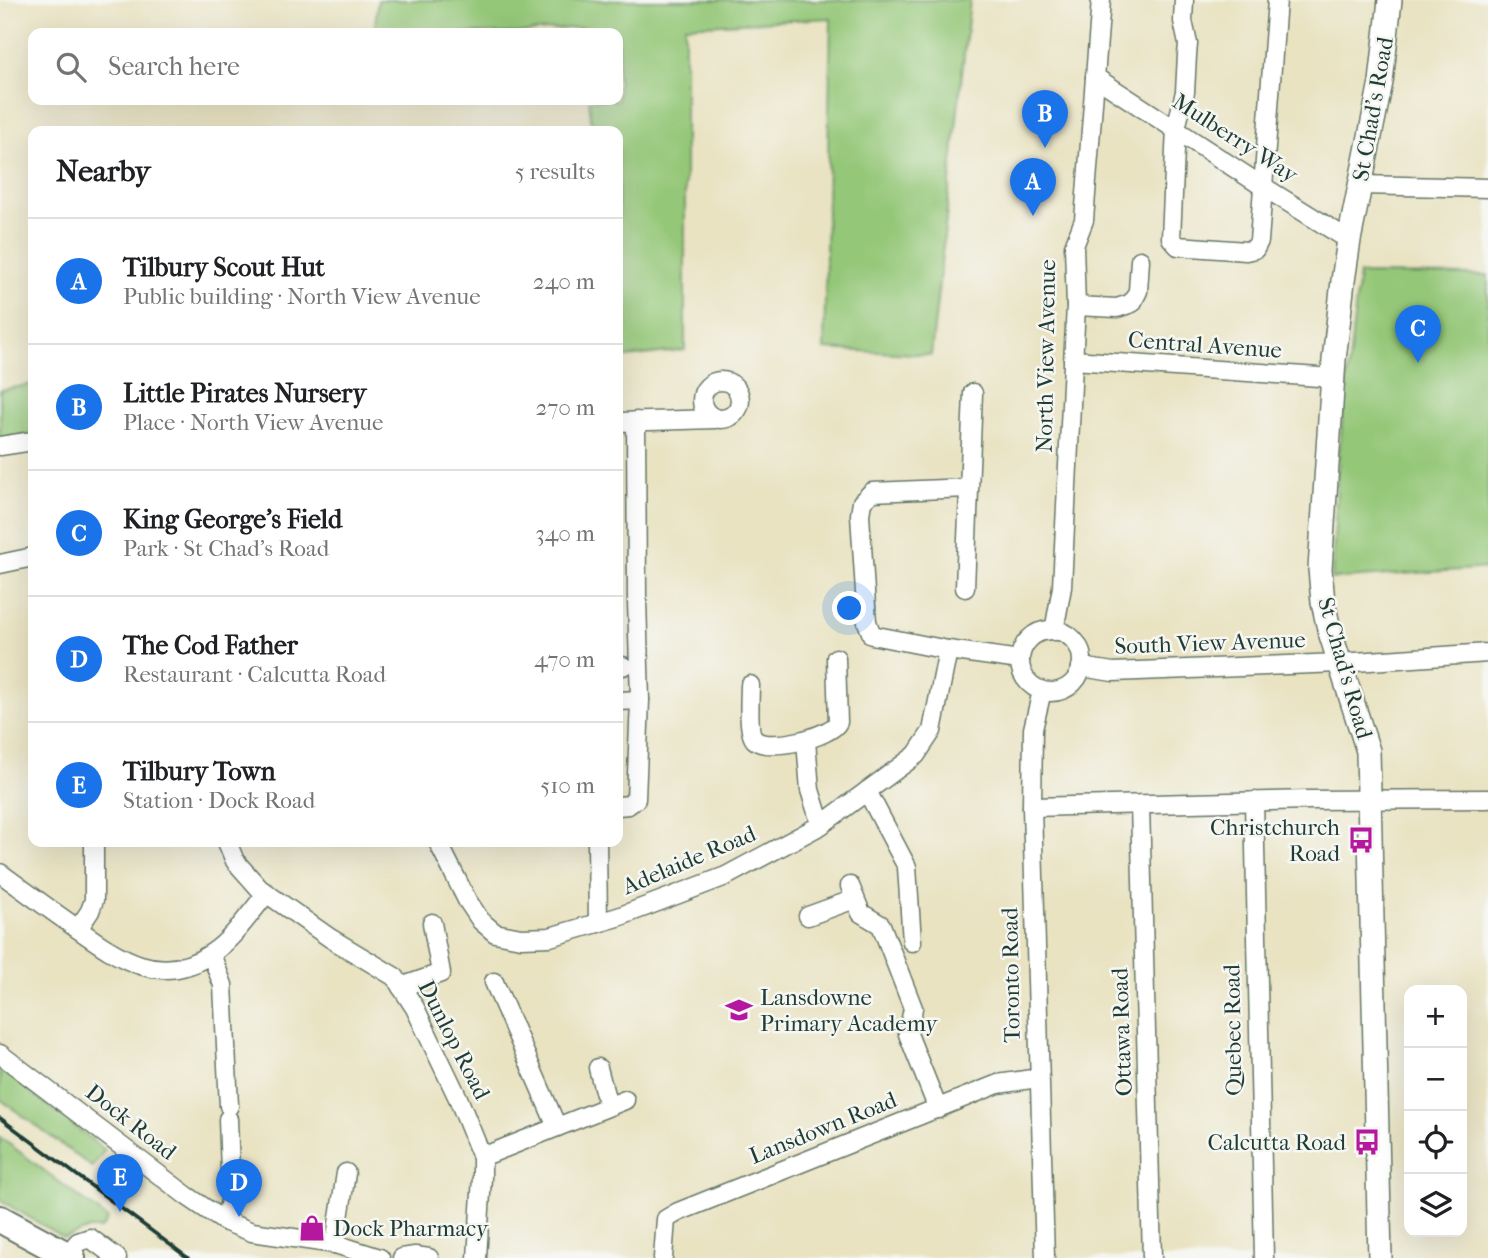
<!DOCTYPE html>
<html lang="en">
<head>
<meta charset="utf-8">
<style>
	:root { --surface:#fff; --page:#f2f2f2; --text:#202124; --muted:#757577; --line:#e0e0e0; --accent:#1a73e8 }
	body { margin:0; font-family:"IM FELL French Canon",serif; background:var(--page); color:var(--text) }
	.controls { position:absolute; right:21px; bottom:21px; display:grid; overflow:hidden; border-radius:14px; box-shadow:0 7px 28px #0002 }
	.controls button { width:63px; height:63px; display:grid; place-items:center; padding:0; border:0; border-bottom:2px solid var(--line); background:var(--surface); color:var(--text); font:35px sans-serif }
	.you { position:absolute; left:850px; top:609px; width:24px; height:24px; margin:-18px; border:5px solid #fff; border-radius:50%; background:#1a73e8; box-shadow:0 0 0 10px #1a73e833 }
	.badge { display:grid; place-items:center; width:46px; height:46px; border-radius:50%; background:var(--accent); color:#fff; font-size:23px; font-weight:700 }
	.pin { position:absolute; translate:-50% -58px; filter:drop-shadow(0 2px 4px #0008) }
	.pin::after { content:''; position:absolute; top:37px; width:24px; height:21px; background:inherit; clip-path:polygon(0 0,100% 0,50% 100%) }
	.list { margin:0; padding:0; list-style:none }
	h2 { display:flex; justify-content:space-between; align-items:center; height:91px; margin:0; padding:0 28px; font-size:30px }
	h2 small { font-size:23px; font-weight:400; color:var(--muted) }
	.list li { display:grid; grid-template-columns:46px 1fr auto; gap:21px; align-items:center; box-sizing:border-box; height:126px; padding:0 28px; border-top:2px solid var(--line) }
	.list b { display:block; font-size:26px; white-space:nowrap }
	.list p { margin:0; font-size:23px; white-space:nowrap; color:var(--muted) }
	.list em { font-size:23px; font-style:normal; color:var(--muted) }
	.icon { flex:none; width:38px; height:38px; fill:none; stroke:currentColor; stroke-width:2; stroke-linecap:round; stroke-linejoin:round }
	.map { position:relative; flex:none; width:1488px; height:1258px; overflow:hidden }
	.search { position:absolute; background:var(--surface); box-shadow:0 7px 28px #0002; left:28px; top:28px; width:595px; height:77px; display:flex; align-items:center; gap:18px; box-sizing:border-box; padding:0 24px; border-radius:14px; color:var(--muted); font-size:26px }
	.panel { position:absolute; background:var(--surface); box-shadow:0 7px 28px #0002; left:28px; top:126px; width:595px; height:721px; border-radius:14px }
	.map>svg:first-child { display:block }
</style>
</head>
<body>
<div class="map">
<svg width="1488" height="1258" viewBox="0 0 1488 1258">
	<rect width="100%" height="100%" fill="#f6f6f2"/>
	<filter id="ink" filterUnits="userSpaceOnUse"><feTurbulence type="fractalNoise" baseFrequency=".0143" numOctaves="2"/><feDisplacementMap in="SourceGraphic" scale="14" xChannelSelector="R" yChannelSelector="G"/><feConvolveMatrix kernelMatrix="1 2 1 2 8 2 1 2 1" color-interpolation-filters="sRGB"/></filter>
	<filter id="wash" filterUnits="userSpaceOnUse"><feTurbulence type="fractalNoise" baseFrequency=".00686" numOctaves="4" result="noise"/><feDisplacementMap in="SourceGraphic" scale="28" xChannelSelector="R" yChannelSelector="G"/><feGaussianBlur stdDeviation="1.57" result="paint"/><feColorMatrix in="noise" values="0 0 0 0 0 0 0 0 0 0 0 0 0 0 0 0 0 1.4 0 .05"/><feComposite in="paint" operator="in"/></filter>
	<g filter="url(#wash)">
		<rect width="100%" height="100%" fill="#e9e3c2"/>
		<!-- green -->
		<g fill="#94c778" stroke="#5a8256" stroke-width="2">
			<polygon points="378,0 970,0 931,355 824,349 831,18 685,26 685,350 618,358 618,131 592,131 589,100 618,100 618,33 582,33 581,27 517,33 374,33"/>
			<polygon points="1359,274 1488,275 1488,568 1332,579 1339,451"/>
			<polygon points="33,384 33,434 0,440 0,390"/>
			<polygon points="0,1068 105,1150 92,1167 0,1099"/>
			<polygon points="0,1137 108,1219 101,1229 89,1229 64,1238 0,1200"/>
		</g>
	</g>
	<g filter="url(#ink)">
		<g fill="none" stroke-linecap="round" stroke-linejoin="round">
			<!-- minor casing -->
			<g stroke="#676" stroke-width="21">
				<g id="minor">
					<polyline points="1184,0 1183,21 1188,44 1187,55 1185,92 1176,128 1171,238 1178,246 1246,251 1255,249 1259,241 1277,0"/>
					<polyline points="1095,77 1262,186 1349,240"/>
					<polyline points="1361,185 1488,188"/>
					<polyline points="1076,306 1117,308 1132,303 1138,291 1140,260"/>
					<polyline points="1073,360 1333,378"/>
					<circle cx="721" cy="400" r="19"/>
					<polyline points="618,422 715,419"/>
					<polyline points="0,446 33,441"/>
					<polyline points="968,488 872,492 862,502 860,515 867,622 872,635 882,637 948,650 1020,660"/>
					<polyline points="0,564 33,557"/>
					<polyline points="965,588 973,393"/>
					<circle cx="1051" cy="661" r="31"/>
					<polyline points="1054,631 1062,587 1074,344 1076,306 1074,246 1084,220 1101,0"/>
					<polyline points="618,666 623,666"/>
					<polyline points="1081,667 1113,672 1340,663 1488,653"/>
					<path d="M 750,685 C 750,696 747,733 755,740 C 769,752 831,737 838,722 L 836,658"/>
					<polyline points="1042,691 1033,729 1032,807 1045,1258"/>
					<polyline points="618,701 640,700"/>
					<polyline points="806,741 810,790 821,825"/>
					<polyline points="867,791 907,867 912,942"/>
					<polyline points="1254,801 1264,1258"/>
					<polyline points="1140,805 1152,1258"/>
					<polyline points="618,806 628,805 636,799 640,700 637,601 636,421"/>
					<polyline points="1032,807 1308,800 1488,799"/>
					<polyline points="227,842 235,861 259,888 330,938 395,977 415,1008 458,1098 482,1157 482,1177 477,1258"/>
					<polyline points="438,842 467,900 481,921 495,933 521,938 550,937 618,917 726,876 821,825 916,755 932,731 948,650"/>
					<polyline points="597,842 598,923"/>
					<path d="M 0,873 C 25,891 49,909 75,927 C 117,957 160,989 212,953 C 234,938 250,913 267,893"/>
					<polyline points="850,886 861,913 881,925 913,1008 908,1034 938,1109"/>
					<polyline points="808,916 855,899"/>
					<polyline points="78,929 90,911 94,900 94,842"/>
					<polyline points="211,954 223,985 229,1106"/>
					<polyline points="494,982 557,1127"/>
					<polyline points="401,987 441,973 432,923"/>
					<polyline points="0,1054 187,1196 224,1221 252,1232 335,1244 380,1258"/>
					<polyline points="598,1068 608,1106"/>
					<polyline points="482,1157 625,1100"/>
					<polyline points="224,1221 231,1198 228,1119"/>
					<polyline points="335,1244 346,1173"/>
					<polyline points="67,1255 78,1242 90,1238 117,1258"/>
					<polyline points="402,1258 415,1256 429,1258"/>
					<polyline points="663,1258 666,1219 678,1212 998,1084 1038,1078"/>
				</g>
			</g>
			<!-- major casing -->
			<g stroke="#676" stroke-width="26">
				<polyline id="major" points="1380,1258 1368,751 1329,629 1323,602 1320,569 1334,360 1343,281 1349,240 1381,82 1390,0"/>
			</g>
			<!-- highway casing -->
			<g stroke="#676" stroke-width="30">
				<polyline id="highway" points="0,1219 72,1258"/>
			</g>
			<!-- minor -->
			<use href="#minor" stroke="#fff" stroke-width="18"/>
			<!-- major -->
			<use href="#major" stroke="#fff" stroke-width="23"/>
			<!-- highway -->
			<use href="#highway" stroke="#fff" stroke-width="26"/>
			<!-- rail -->
			<polyline stroke="#1f3d34" stroke-width="3.5" points="0,1118 188,1258"/>
		</g>
	</g>
	<!-- icons -->
	<defs>
		<g id="bus-bare" transform="scale(2.1)"><path d="M-5-6H5V4H4V6H2V4H-2V6H-4V4H-5ZM-3.5-4V0h7V-4ZM-3.5 1.2v1.5H-2V1.2ZM2 1.2v1.5H3.5V1.2Z" fill="#b5179e" stroke="#f6f6f2" stroke-width="2.5" paint-order="stroke"/></g>
		<g id="school-bare" transform="scale(2.1)"><path d="M0-5L7-2L0 1L-7-2ZM-4 1L0 2.5L4 1V4Q0 6-4 4Z" fill="#b5179e" stroke="#f6f6f2" stroke-width="2.5" paint-order="stroke"/></g>
		<g id="shop-bare" transform="scale(2.1)"><path d="M-5-2.5h2.3a2.7 3.5 0 0 1 5.4 0H5L5.5 6h-11ZM-1.5-2.5h3a1.5 2.3 0 0 0-3 0Z" fill="#b5179e" stroke="#f6f6f2" stroke-width="2.5" paint-order="stroke"/></g>
	</defs>
	<g fill-rule="evenodd">
		<use href="#bus-bare" x="1361" y="840"/>
		<use href="#school-bare" x="739" y="1010"/>
		<use href="#bus-bare" x="1367" y="1142"/>
		<use href="#shop-bare" x="312" y="1228"/>
	</g>
	<g text-anchor="middle" dominant-baseline="central" stroke-width="5" stroke-linejoin="round" paint-order="stroke">
		<!-- street labels -->
		<g font-size="23" fill="#1f3d34" stroke="#f6f6f2">
			<text transform="translate(1373 109) rotate(-80)">St Chad's Road</text>
			<text transform="translate(1235 138) rotate(33)">Mulberry Way</text>
			<text transform="translate(1205 345) rotate(4)">Central Avenue</text>
			<text transform="translate(1046 356) rotate(-89)">North View Avenue</text>
			<text transform="translate(1210 643) rotate(-2)">South View Avenue</text>
			<text transform="translate(1345 668) rotate(74)">St Chad's Road</text>
			<text transform="translate(689 860) rotate(-23)">Adelaide Road</text>
			<text transform="translate(1011 975) rotate(-91)">Toronto Road</text>
			<text transform="translate(1233 1030) rotate(-91)">Quebec Road</text>
			<text transform="translate(1122 1032) rotate(-92)">Ottawa Road</text>
			<text transform="translate(454 1040) rotate(63)">Dunlop Road</text>
			<text transform="translate(131 1122) rotate(38)">Dock Road</text>
			<text transform="translate(823 1128) rotate(-22)">Lansdown Road</text>
		</g>
		<!-- poi labels -->
		<g font-size="23" fill="#1f3d34" stroke="#f6f6f2" text-anchor="end">
			<text x="1340" y="827">Christchurch<tspan x="1340" dy="26">Road</tspan></text>
			<text x="760" y="997" text-anchor="start">Lansdowne<tspan x="760" dy="26">Primary Academy</tspan></text>
			<text x="1346" y="1142">Calcutta Road</text>
			<text x="333" y="1228" text-anchor="start">Dock Pharmacy</text>
		</g>
	</g>
</svg>
<div class="controls">
<button>+</button>
<button>−</button>
<button><svg class="icon" aria-label="locate" viewBox="0 0 24 24"><circle cx="12" cy="12" r="6"/><path d="M12 2v4M12 18v4M2 12h4M18 12h4"/></svg></button>
<button><svg class="icon" aria-label="layers" viewBox="0 0 24 24"><path d="M12 4l9 5-9 5-9-5zM3 14l9 5 9-5"/></svg></button>
</div>
<div class="you"></div>
<div class="pin badge" style="left:1033px;top:216px">A</div>
<div class="pin badge" style="left:1045px;top:148px">B</div>
<div class="pin badge" style="left:1418px;top:363px">C</div>
<div class="pin badge" style="left:239px;top:1217px">D</div>
<div class="pin badge" style="left:120px;top:1212px">E</div>
<div class="search"><svg class="icon" aria-label="search" viewBox="0 0 24 24"><circle cx="10" cy="10" r="6"/><path d="M15 15l6 6"/></svg>Search here</div>
<section class="panel">
<h2>Nearby<small>5 results</small></h2>
<ul class="list">
<li><span class="badge">A</span><div><b>Tilbury Scout Hut</b><p>Public building · North View Avenue</p></div><em>240 m</em></li>
<li><span class="badge">B</span><div><b>Little Pirates Nursery</b><p>Place · North View Avenue</p></div><em>270 m</em></li>
<li><span class="badge">C</span><div><b>King George's Field</b><p>Park · St Chad's Road</p></div><em>340 m</em></li>
<li><span class="badge">D</span><div><b>The Cod Father</b><p>Restaurant · Calcutta Road</p></div><em>470 m</em></li>
<li><span class="badge">E</span><div><b>Tilbury Town</b><p>Station · Dock Road</p></div><em>510 m</em></li>
</ul>
</section>
</div>
</body>
</html>
